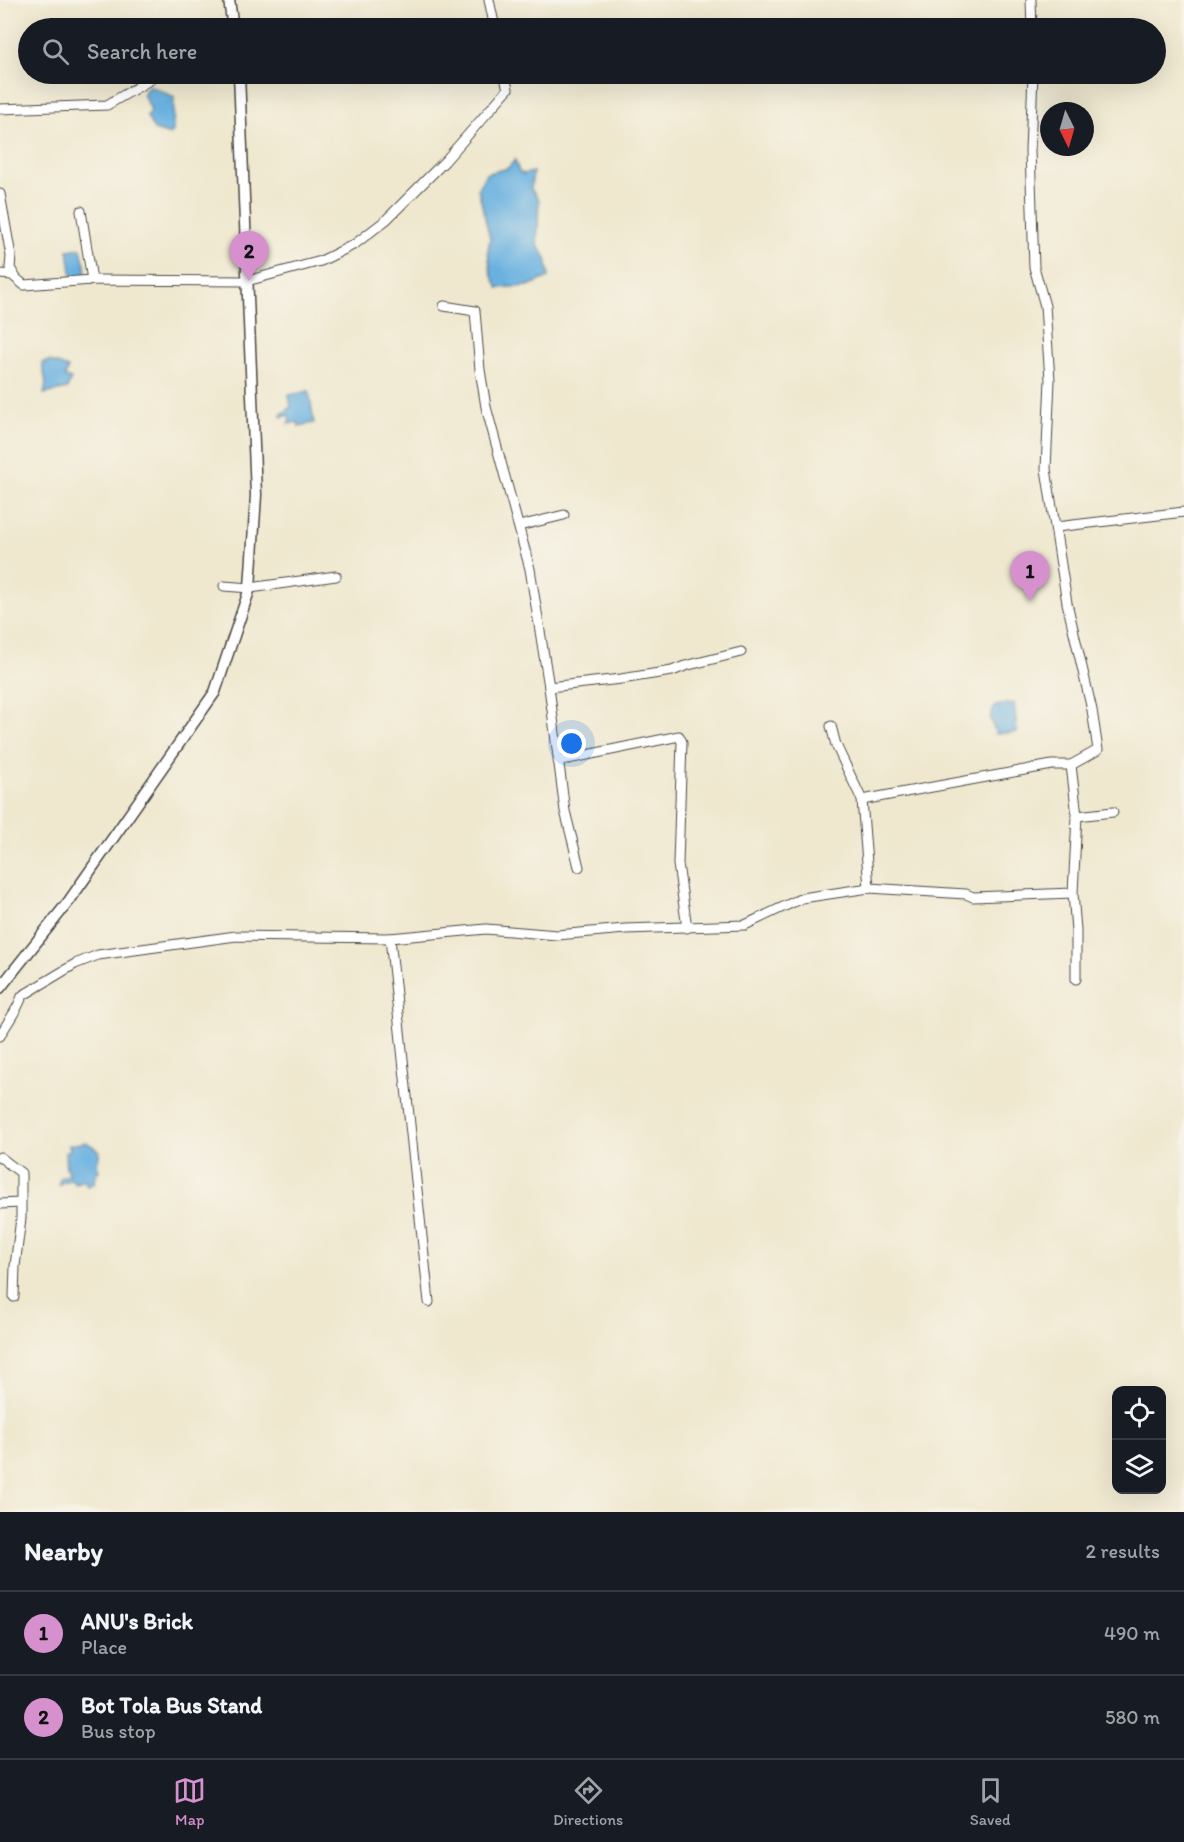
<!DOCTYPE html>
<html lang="en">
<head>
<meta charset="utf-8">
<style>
	:root { --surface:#171b24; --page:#242831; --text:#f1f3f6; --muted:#9ea1a6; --line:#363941; --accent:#d690ce }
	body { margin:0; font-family:Itim,sans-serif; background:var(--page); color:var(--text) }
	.controls { position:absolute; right:18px; bottom:18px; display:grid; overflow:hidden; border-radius:12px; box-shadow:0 6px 24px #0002 }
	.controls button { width:54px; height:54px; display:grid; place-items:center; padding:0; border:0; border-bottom:2px solid var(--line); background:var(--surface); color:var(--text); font:30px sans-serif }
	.compass { position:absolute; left:1040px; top:102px; width:54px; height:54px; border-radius:50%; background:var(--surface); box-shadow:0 6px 24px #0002; rotate:175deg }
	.you { position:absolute; left:572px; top:744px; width:21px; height:21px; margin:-15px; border:4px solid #fff; border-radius:50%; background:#1a73e8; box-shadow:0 0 0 9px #1a73e833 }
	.badge { display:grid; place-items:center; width:39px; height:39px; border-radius:50%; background:var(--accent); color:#111; font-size:20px; font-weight:700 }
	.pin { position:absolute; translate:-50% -50px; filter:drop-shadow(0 2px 3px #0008) }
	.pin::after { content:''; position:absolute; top:32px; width:21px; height:18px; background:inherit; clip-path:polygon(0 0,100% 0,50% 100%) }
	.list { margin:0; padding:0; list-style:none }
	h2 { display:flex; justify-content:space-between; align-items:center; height:78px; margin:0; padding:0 24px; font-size:26px }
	h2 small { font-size:20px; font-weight:400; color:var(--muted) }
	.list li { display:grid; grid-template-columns:39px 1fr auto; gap:18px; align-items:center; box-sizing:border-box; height:84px; padding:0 24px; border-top:2px solid var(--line) }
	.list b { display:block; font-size:22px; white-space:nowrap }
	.list p { margin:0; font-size:20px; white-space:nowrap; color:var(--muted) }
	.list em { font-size:20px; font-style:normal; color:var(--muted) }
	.icon { flex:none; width:33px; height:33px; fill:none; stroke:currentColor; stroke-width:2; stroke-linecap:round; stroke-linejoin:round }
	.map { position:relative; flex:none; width:1184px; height:1512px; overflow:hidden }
	.search { position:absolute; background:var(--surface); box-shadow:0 6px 24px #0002; left:18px; right:18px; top:18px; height:66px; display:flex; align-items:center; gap:15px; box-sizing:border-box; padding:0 21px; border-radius:33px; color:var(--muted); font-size:22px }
	.sheet { height:246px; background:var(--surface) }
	nav { display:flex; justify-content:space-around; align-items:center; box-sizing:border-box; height:84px; border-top:2px solid var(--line); background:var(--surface); font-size:16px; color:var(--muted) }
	nav a { display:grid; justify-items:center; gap:3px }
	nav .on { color:var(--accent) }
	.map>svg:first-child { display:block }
</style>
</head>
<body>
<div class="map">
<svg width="1184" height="1512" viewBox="0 0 1184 1512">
	<rect width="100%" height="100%" fill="#f7f3e8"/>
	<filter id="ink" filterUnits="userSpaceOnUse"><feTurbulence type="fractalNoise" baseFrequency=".0167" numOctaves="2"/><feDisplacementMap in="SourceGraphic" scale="12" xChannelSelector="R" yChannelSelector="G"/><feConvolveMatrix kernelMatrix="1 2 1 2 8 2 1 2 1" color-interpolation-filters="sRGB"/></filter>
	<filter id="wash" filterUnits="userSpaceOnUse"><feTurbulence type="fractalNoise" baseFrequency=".008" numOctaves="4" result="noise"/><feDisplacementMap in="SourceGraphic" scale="24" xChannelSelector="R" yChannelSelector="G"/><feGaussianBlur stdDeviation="1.35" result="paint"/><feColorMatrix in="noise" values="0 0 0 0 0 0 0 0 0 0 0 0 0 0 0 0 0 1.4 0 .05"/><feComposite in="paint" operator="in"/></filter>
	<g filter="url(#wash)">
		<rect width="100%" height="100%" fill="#efe8cf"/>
		<!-- water -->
		<g fill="#69b1e0" stroke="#4a6e86" stroke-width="1.5">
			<polygon points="149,85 174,97 173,131 170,135 154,130 147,117 151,110 143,94"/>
			<polygon points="515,160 519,172 524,174 533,172 531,189 539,200 537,244 546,258 549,277 528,286 498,288 491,274 488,250 490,239 478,188 486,174 508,168"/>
			<path d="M 81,248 C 82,258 88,266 85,277 L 72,278 L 68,250 Z"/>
			<polygon points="49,361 68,368 65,377 71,379 67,389 44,394 46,383 42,363"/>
			<polygon points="309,391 314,423 299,426 298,422 288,424 290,418 288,415 282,417 281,415 291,407 289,395"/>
			<polygon points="1014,703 1017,732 996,734 990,718 995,706"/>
			<polygon points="86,1142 100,1151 97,1164 99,1171 96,1173 97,1177 93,1178 95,1183 87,1186 85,1180 75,1183 71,1179 59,1184 60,1178 69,1174 66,1168 65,1152 70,1151 69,1145"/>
		</g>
	</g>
	<g filter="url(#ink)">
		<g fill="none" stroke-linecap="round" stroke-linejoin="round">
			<!-- minor casing -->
			<g stroke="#484744" stroke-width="11">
				<g id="minor">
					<polyline points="489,0 495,28"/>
					<polyline points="1031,0 1032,28"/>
					<polyline points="0,109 107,105 160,74"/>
					<polyline points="0,194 11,256 10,268 16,278"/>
					<polyline points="81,211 92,280"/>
					<polyline points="0,274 12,275 24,285 92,280 247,281 321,261 355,244 386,220 445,161 508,89 504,74"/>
					<polyline points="444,306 475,311 480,370 486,407 530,569 549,687 565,811 579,867"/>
					<polyline points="519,526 564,515"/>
					<polyline points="1056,527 1184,512"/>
					<polyline points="224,586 250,588 336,576"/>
					<polyline points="549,687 621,679 672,671 685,666 741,652"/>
					<polyline points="831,726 836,745 862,800 869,888"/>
					<polyline points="558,761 679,736 682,742 678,864 687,928"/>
					<polyline points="1071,765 1077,816 1073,893 1076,930 1076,979"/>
					<polyline points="862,800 1052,765 1071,765 1098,750 1092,710 1067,603 1046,469 1050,380 1045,306 1034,267 1030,151 1033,74"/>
					<polyline points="1077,816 1113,812"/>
					<polyline points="390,938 429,1302"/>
					<path d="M 0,1036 C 6,1024 19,1008 22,996 L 75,964 L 98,955 L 236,936 L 390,938 L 486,929 L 557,935 L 625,929 L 745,925 L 802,898 L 869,888 L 966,894 L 973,897 L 1073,893"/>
					<polyline points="0,1157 21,1173 21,1218 15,1266 14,1297"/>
					<polyline points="0,1204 20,1203"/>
				</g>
			</g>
			<!-- major casing -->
			<g stroke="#484744" stroke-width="13">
				<g id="major">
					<polyline points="229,0 233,28"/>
					<polyline points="0,988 69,901 215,692 250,588 256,495 239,74"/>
				</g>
			</g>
			<!-- minor -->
			<use href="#minor" stroke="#fff" stroke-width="9"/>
			<!-- major -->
			<use href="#major" stroke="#fff" stroke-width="10"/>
		</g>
	</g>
</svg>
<div class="controls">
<button><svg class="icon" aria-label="locate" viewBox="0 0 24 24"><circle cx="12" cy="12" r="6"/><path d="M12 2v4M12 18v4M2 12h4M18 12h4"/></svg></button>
<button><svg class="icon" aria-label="layers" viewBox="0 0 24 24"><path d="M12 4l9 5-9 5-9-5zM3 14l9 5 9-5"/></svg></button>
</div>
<svg class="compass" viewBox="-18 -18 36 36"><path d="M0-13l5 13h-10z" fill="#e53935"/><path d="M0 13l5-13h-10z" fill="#9ea1a6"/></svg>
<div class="you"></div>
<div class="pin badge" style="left:1030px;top:601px">1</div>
<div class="pin badge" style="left:249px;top:281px">2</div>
<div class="search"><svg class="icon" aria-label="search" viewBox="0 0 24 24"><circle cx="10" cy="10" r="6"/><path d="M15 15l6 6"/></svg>Search here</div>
</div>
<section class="sheet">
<h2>Nearby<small>2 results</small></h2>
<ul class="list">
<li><span class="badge">1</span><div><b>ANU's Brick</b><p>Place</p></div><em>490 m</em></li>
<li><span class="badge">2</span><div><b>Bot Tola Bus Stand</b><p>Bus stop</p></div><em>580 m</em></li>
</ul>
</section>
<nav>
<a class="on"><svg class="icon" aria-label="map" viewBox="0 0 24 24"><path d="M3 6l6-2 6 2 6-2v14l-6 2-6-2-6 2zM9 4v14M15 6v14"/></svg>Map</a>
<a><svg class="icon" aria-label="directions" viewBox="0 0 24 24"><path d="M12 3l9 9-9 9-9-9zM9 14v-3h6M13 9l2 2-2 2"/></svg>Directions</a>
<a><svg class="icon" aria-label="saved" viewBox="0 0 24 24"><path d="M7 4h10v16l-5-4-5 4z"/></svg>Saved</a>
</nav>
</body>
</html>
